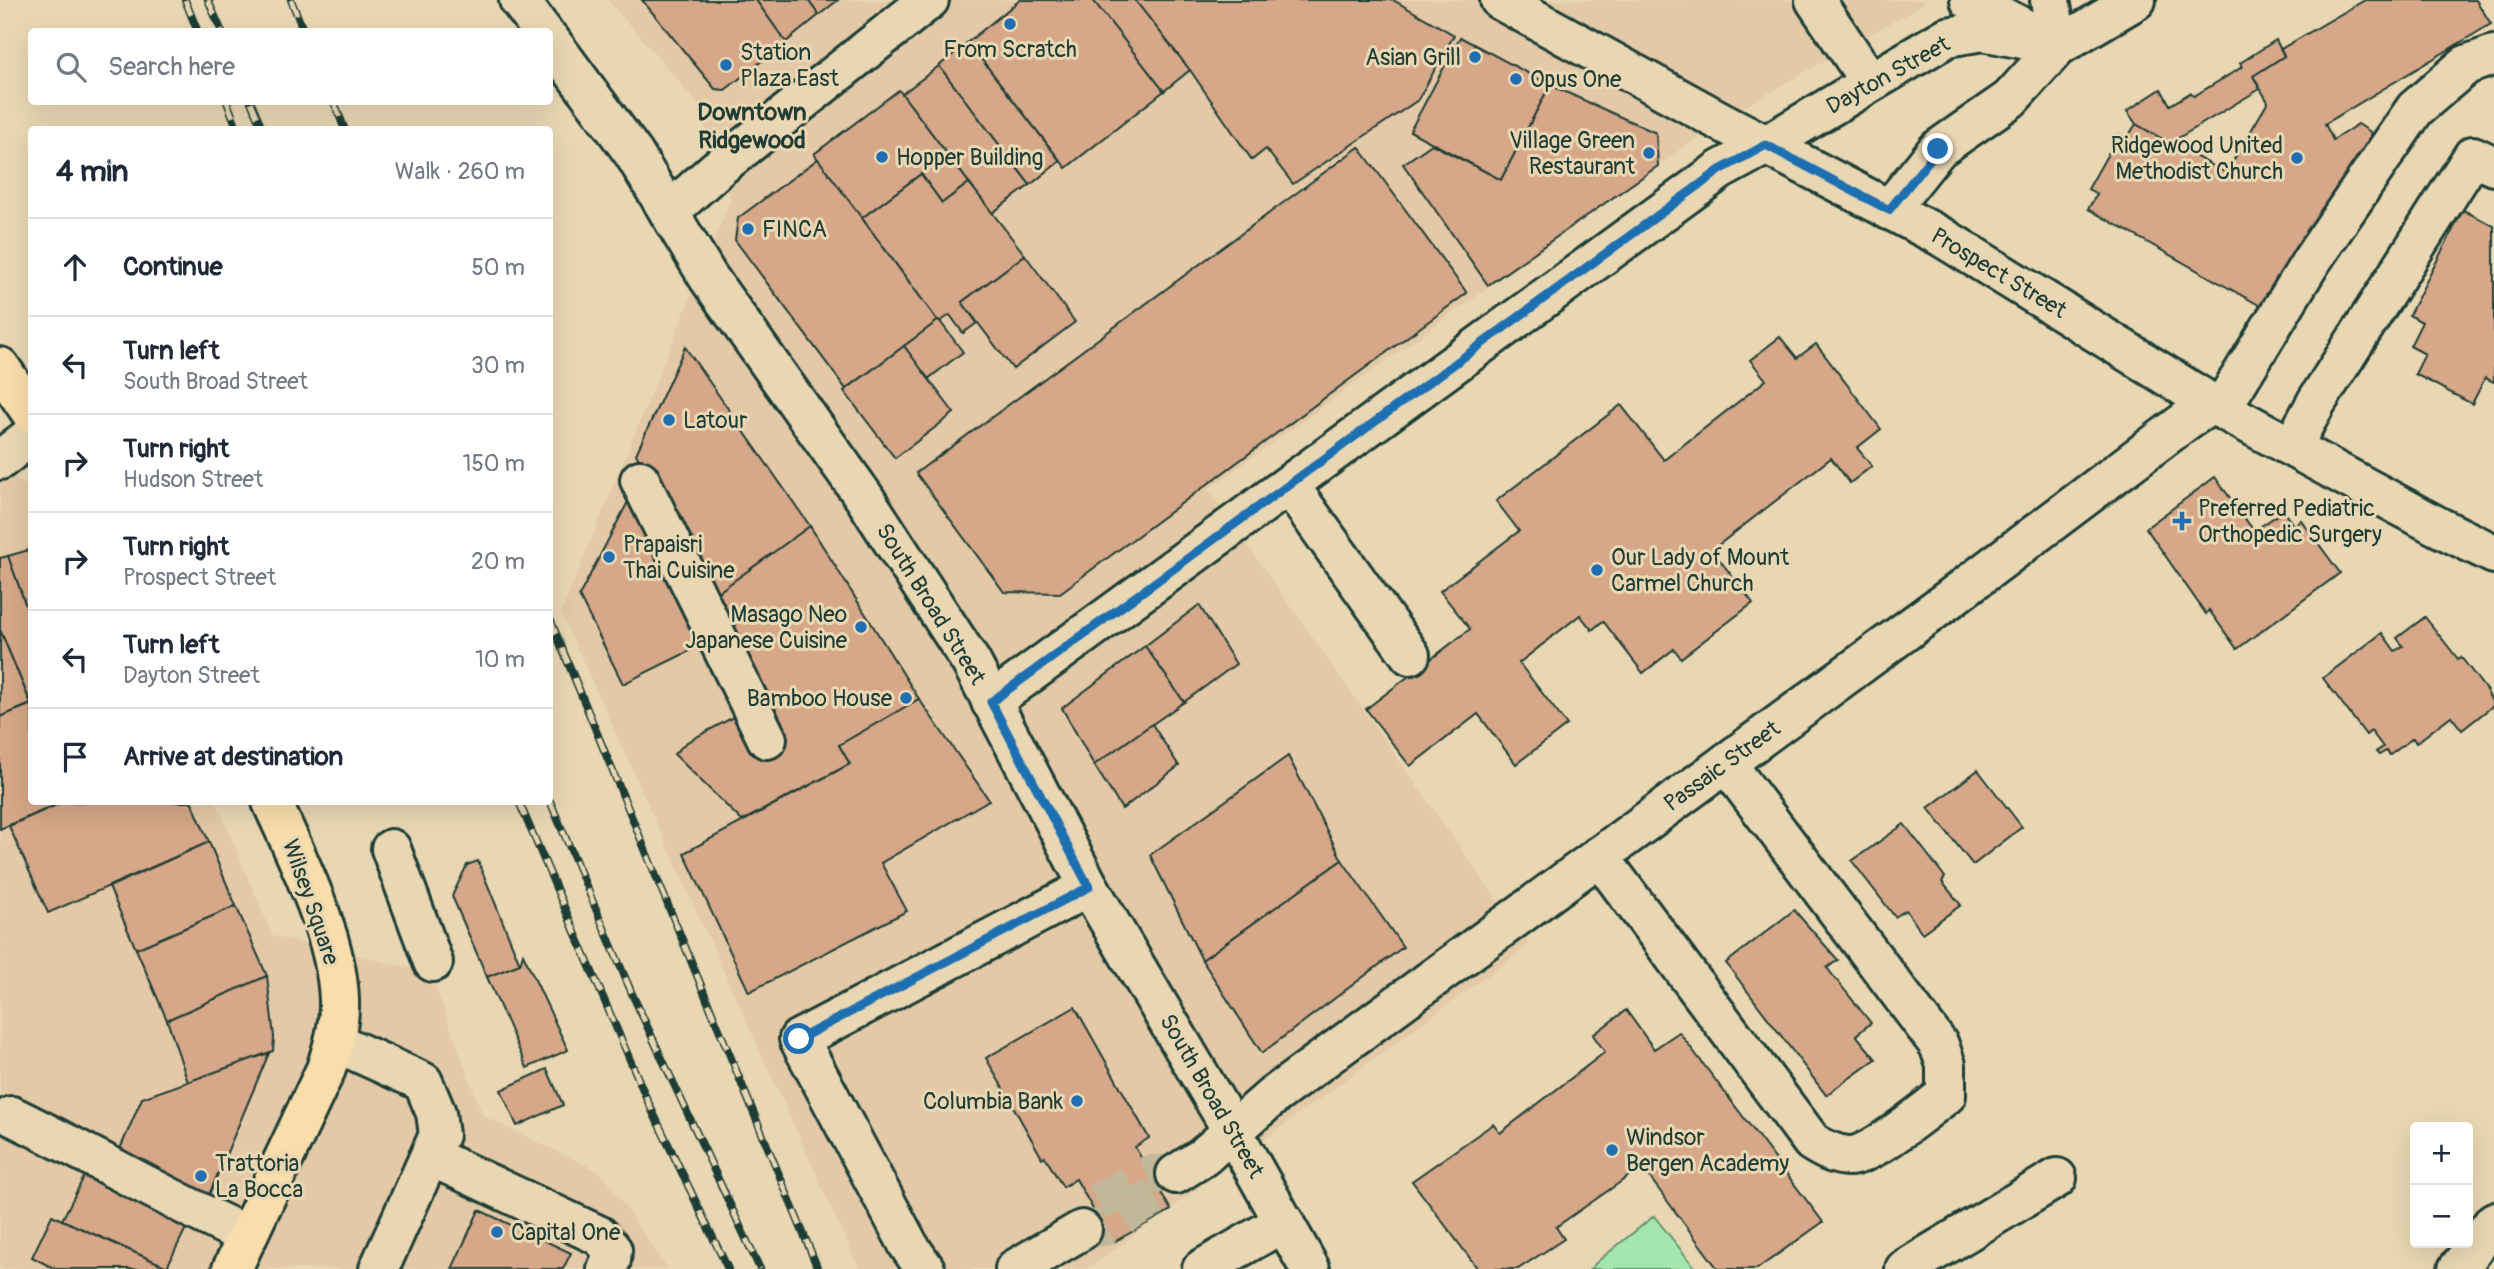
<!DOCTYPE html>
<html lang="en">
<head>
<meta charset="utf-8">
<style>
	:root { --surface:#fff; --page:#f2f2f3; --text:#1f2937; --muted:#747a83; --line:#e0e1e3 }
	body { margin:0; font-family:Pangolin,sans-serif; background:var(--page); color:var(--text) }
	.controls { position:absolute; right:21px; bottom:21px; display:grid; overflow:hidden; border-radius:7px; box-shadow:0 7px 28px #0002 }
	.controls button { width:63px; height:63px; display:grid; place-items:center; padding:0; border:0; border-bottom:2px solid var(--line); background:var(--surface); color:var(--text); font:35px sans-serif }
	.stop { position:absolute; width:21px; height:21px; margin:-16px; border:5px solid #1f6fb2; border-radius:50%; background:#fff }
	.stop.end { background:#1f6fb2; border-color:#fff; box-shadow:0 2px 7px #0008 }
	.list { margin:0; padding:0; list-style:none }
	h2 { display:flex; justify-content:space-between; align-items:center; height:91px; margin:0; padding:0 28px; font-size:30px }
	h2 small { font-size:23px; font-weight:400; color:var(--muted) }
	.list li { display:grid; grid-template-columns:46px 1fr auto; gap:21px; align-items:center; box-sizing:border-box; height:98px; padding:0 28px; border-top:2px solid var(--line) }
	.list b { display:block; font-size:26px; white-space:nowrap }
	.list p { margin:0; font-size:23px; white-space:nowrap; color:var(--muted) }
	.list em { font-size:23px; font-style:normal; color:var(--muted) }
	.icon { flex:none; width:38px; height:38px; fill:none; stroke:currentColor; stroke-width:2; stroke-linecap:round; stroke-linejoin:round }
	.map { position:relative; flex:none; width:2494px; height:1269px; overflow:hidden }
	.search { position:absolute; background:var(--surface); box-shadow:0 7px 28px #0002; left:28px; top:28px; width:525px; height:77px; display:flex; align-items:center; gap:18px; box-sizing:border-box; padding:0 24px; border-radius:7px; color:var(--muted); font-size:26px }
	.panel { position:absolute; background:var(--surface); box-shadow:0 7px 28px #0002; left:28px; top:126px; width:525px; height:679px; border-radius:7px }
	.map>svg:first-child { display:block }
</style>
</head>
<body>
<div class="map">
<svg width="2494" height="1269" viewBox="0 0 2494 1269">
	<rect width="100%" height="100%" fill="#e9d7b4"/>
	<filter id="ink" filterUnits="userSpaceOnUse"><feTurbulence type="fractalNoise" baseFrequency=".0143" numOctaves="2"/><feDisplacementMap in="SourceGraphic" scale="14" xChannelSelector="R" yChannelSelector="G"/><feConvolveMatrix kernelMatrix="1 2 1 2 8 2 1 2 1" color-interpolation-filters="sRGB"/></filter>
	<g filter="url(#ink)">
		<!-- built -->
		<g fill="#e3c9a7">
			<polygon points="608,0 1922,0 1924,4 1720,121 1208,489 1529,945 1088,1269 859,1269 561,613 731,199 697,103"/>
			<polygon points="0,468 31,489 32,802 216,802 273,936 430,972 483,1116 602,1173 668,1269 0,1269"/>
		</g>
		<!-- green -->
		<polygon fill="#a5e6af" stroke="#629272" stroke-width="2" points="1654,1216 1696,1269 1590,1269 1598,1261"/>
		<!-- building -->
		<g fill="#d6a788" stroke="#1f3d34" stroke-width="2">
			<polygon points="642,0 756,0 786,42 725,90 715,89"/>
			<polygon points="756,0 808,0 819,15 786,42"/>
			<polygon points="808,0 838,0 819,15"/>
			<polygon points="1020,0 1093,0 1164,91 1066,168 968,42"/>
			<polygon points="1093,0 1135,0 1190,70 1164,91"/>
			<polygon points="1135,0 1393,0 1454,35 1418,100 1293,184 1266,149 1252,160 1190,70"/>
			<polygon points="2365,0 2476,0 2491,24 2325,124 2333,140 2358,124 2372,133 2320,233 2266,309 2088,209 2097,194 2088,189 2119,134 2127,138 2136,124 2226,173 2268,102 2253,76 2284,56 2281,49"/>
			<polygon points="1460,37 1550,85 1501,180 1410,131"/>
			<polygon points="2276,40 2284,56 2253,76 2260,89 2170,143 2136,124 2127,111 2161,89 2170,105 2190,93 2194,96 2242,67 2240,63"/>
			<polygon points="968,42 1060,161 1030,185 939,66"/>
			<polygon points="939,66 1030,185 992,213 902,94"/>
			<polygon points="1550,85 1656,133 1658,166 1488,285 1403,164 1432,144 1501,180"/>
			<polygon points="899,90 969,183 942,203 921,174 862,218 814,154"/>
			<polygon points="1359,147 1467,293 1060,593 1004,592 916,473"/>
			<polygon points="818,159 938,321 846,389 735,240 738,218"/>
			<polygon points="921,174 942,203 969,183 1025,255 962,302 977,323 963,333 950,315 941,321 938,321 862,218"/>
			<polygon points="2463,210 2494,226 2494,382 2485,378 2472,404 2415,374 2425,354 2410,346 2422,322 2409,315"/>
			<polygon points="1025,255 1075,322 1013,369 962,302"/>
			<polygon points="939,320 963,352 928,379 904,346"/>
			<polygon points="1780,337 1797,358 1816,344 1881,429 1857,448 1872,466 1850,483 1831,458 1712,550 1753,603 1681,658 1674,649 1643,673 1603,621 1592,630 1580,615 1519,663 1567,725 1516,764 1478,714 1410,766 1366,709 1470,629 1440,591 1519,531 1496,501 1621,405 1664,460 1766,380 1750,360"/>
			<polygon points="904,346 954,413 895,458 844,391"/>
			<polygon points="685,347 810,526 713,597 636,454"/>
			<polygon points="2215,477 2254,531 2283,511 2294,526 2301,520 2340,573 2237,649 2209,610 2206,614 2146,528"/>
			<polygon points="632,494 706,643 623,684 579,596"/>
			<polygon points="810,526 919,699 839,745 850,764 742,821 674,754 687,742 743,712 706,601"/>
			<polygon points="32,549 32,623 8,556"/>
			<polygon points="8,556 32,623 31,704 0,630 0,558"/>
			<polygon points="1199,605 1236,664 1184,702 1145,646"/>
			<polygon points="2425,617 2458,659 2461,657 2486,690 2494,705 2462,730 2451,716 2416,743 2413,738 2390,755 2386,751 2379,755 2376,752 2383,747 2371,731 2366,735 2323,678 2382,633 2395,651 2403,646 2397,638"/>
			<polygon points="0,630 31,704 0,717"/>
			<polygon points="1145,646 1184,702 1094,765 1062,708"/>
			<polygon points="919,699 989,800 881,863 907,911 749,992 684,853 850,764 839,745"/>
			<polygon points="32,704 32,802 63,802 0,829 0,717"/>
			<polygon points="1152,724 1179,766 1122,809 1094,765"/>
			<polygon points="1288,756 1342,860 1202,960 1150,855"/>
			<polygon points="1978,770 2022,827 1973,865 1928,808"/>
			<polygon points="63,802 192,802 209,842 48,913 9,826"/>
			<polygon points="1904,824 1945,877 1942,882 1961,905 1922,933 1906,910 1895,917 1852,861"/>
			<polygon points="209,842 236,906 136,949 109,887"/>
			<polygon points="1342,860 1403,947 1262,1053 1202,960"/>
			<polygon points="478,861 520,964 487,977 452,896 467,865"/>
			<polygon points="236,906 267,976 167,1020 136,949"/>
			<polygon points="1794,910 1838,960 1827,968 1871,1023 1856,1035 1876,1059 1826,1095 1726,963"/>
			<polygon points="523,954 568,1050 527,1068 487,977 520,964"/>
			<polygon points="267,976 274,1037 273,1051 188,1082 167,1020"/>
			<polygon points="1075,1007 1149,1138 1135,1147 1171,1210 1112,1243 1076,1179 1063,1187 1045,1157 1042,1158 986,1058"/>
			<polygon points="1626,1010 1654,1049 1679,1032 1823,1222 1757,1269 1718,1269 1642,1167 1556,1227 1564,1239 1518,1269 1478,1269 1412,1181 1493,1124 1500,1133 1605,1052 1593,1035"/>
			<polygon points="269,1053 206,1202 114,1163 142,1098"/>
			<polygon points="547,1069 563,1105 517,1126 501,1090"/>
			<polygon points="88,1169 190,1220 167,1267 62,1220"/>
			<polygon points="479,1210 571,1253 563,1269 452,1269"/>
			<polygon points="52,1215 62,1220 167,1267 166,1269 57,1269 47,1265 32,1257"/>
		</g>
		<g fill="none" stroke-linecap="round" stroke-linejoin="round">
			<!-- minor-tunnel -->
			<polygon stroke="#c1b89a" stroke-width="38" stroke-dasharray="38 19" stroke-linecap="butt" points="1150,1174 1176,1174 1161,1193 1103,1227 1082,1230 1092,1206"/>
			<!-- minor casing -->
			<g stroke="#1f3d34" stroke-width="44">
				<g id="minor">
					<polyline points="519,0 543,32"/>
					<polyline points="1500,0 1720,121 1942,237 2212,404 2437,526 2494,554"/>
					<polyline points="1815,0 1870,82"/>
					<polyline points="1970,0 2024,28"/>
					<polyline points="2050,0 2058,46"/>
					<polyline points="550,40 634,154 708,277 864,497 971,662 1089,887 1232,1130 1310,1269"/>
					<polyline points="1889,210 1938,149 2010,99 2058,46 2136,0"/>
					<polyline points="669,212 717,169 929,0"/>
					<polyline points="2221,409 2312,260 2415,109 2466,65 2494,55"/>
					<polyline points="2292,447 2317,401 2473,156 2494,166"/>
					<polyline points="0,460 32,435"/>
					<polyline points="640,480 767,739"/>
					<polyline points="1289,485 1410,655"/>
					<polyline points="991,702 1720,170 1766,145 1947,37 1983,31 2058,46"/>
					<polyline points="391,849 433,962"/>
					<path d="M 1599,856 L 1812,1142 C 1823,1149 1834,1155 1848,1156 C 1871,1157 1925,1110 1946,1095 L 1946,1065 L 1939,1045 L 1726,763"/>
					<polyline points="335,1042 423,1082 436,1113 439,1135 379,1269"/>
					<path d="M 12,1116 C 92,1155 168,1199 248,1236"/>
					<polyline points="430,1156 600,1236 612,1250 611,1260 607,1269"/>
					<polyline points="1176,1174 1203,1157 1273,1096 1948,600 2187,420 2212,404"/>
					<polyline points="925,1269 909,1246 799,1039 1089,887"/>
					<polyline points="1015,1269 1082,1230"/>
					<polyline points="1202,1269 1284,1222"/>
					<polyline points="1905,1269 2057,1178"/>
					<polyline points="2458,1269 2494,1222"/>
				</g>
			</g>
			<!-- major casing -->
			<g stroke="#1f3d34" stroke-width="44">
				<g id="major">
					<polyline points="0,367 32,414"/>
					<path d="M 232,1269 L 326,1069 C 333,1047 340,1024 339,1000 C 337,936 298,860 272,802"/>
				</g>
			</g>
			<!-- minor -->
			<use href="#minor" stroke="#e9d7b4" stroke-width="38"/>
			<!-- major -->
			<use href="#major" stroke="#f9ddab" stroke-width="38"/>
			<!-- rail casing -->
			<g stroke="#1f3d34" stroke-width="8">
				<g id="rail">
					<polyline points="185,0 198,32"/>
					<polyline points="208,0 222,32"/>
					<polyline points="291,0 304,32"/>
					<polyline points="227,102 238,130"/>
					<polyline points="251,102 263,130"/>
					<polyline points="334,102 345,130"/>
					<polyline points="550,619 818,1269"/>
					<polyline points="550,801 633,996 760,1269"/>
					<polyline points="519,802 649,1104 728,1269"/>
				</g>
			</g>
			<!-- rail -->
			<use href="#rail" stroke="#e9d7b4" stroke-width="5" stroke-dasharray="16" stroke-linecap="butt"/>
		</g>
	</g>
	<g fill="none" stroke-linecap="round" stroke-linejoin="round" filter="url(#ink)">
		<!-- route -->
		<polyline stroke="#1f6fb2" stroke-width="9" points="799,1039 1089,887 991,702 1720,170 1766,145 1889,210 1938,149"/>
	</g>
	<!-- markers -->
	<g fill="#1f6fb2" stroke="#e9d7b4" stroke-width="2.5">
		<circle cx="1010" cy="24" r="7"/>
		<circle cx="1475" cy="57" r="7"/>
		<circle cx="726" cy="65" r="7"/>
		<circle cx="1516" cy="79" r="7"/>
		<circle cx="1649" cy="153" r="7"/>
		<circle cx="882" cy="157" r="7"/>
		<circle cx="2297" cy="158" r="7"/>
		<circle cx="748" cy="229" r="7"/>
		<circle cx="669" cy="420" r="7"/>
		<path d="M2178.5 510.5h7v7h7v7h-7v7h-7v-7h-7v-7h7z"/>
		<circle cx="609" cy="557" r="7"/>
		<circle cx="1597" cy="570" r="7"/>
		<circle cx="861" cy="627" r="7"/>
		<circle cx="906" cy="698" r="7"/>
		<circle cx="1077" cy="1101" r="7"/>
		<circle cx="1612" cy="1150" r="7"/>
		<circle cx="201" cy="1176" r="7"/>
		<circle cx="497" cy="1232" r="7"/>
	</g>
	<g text-anchor="middle" dominant-baseline="central" stroke-width="6" stroke-linejoin="round" paint-order="stroke">
		<!-- poi labels -->
		<g font-size="23" fill="#1f3d34" stroke="#e9d7b4" text-anchor="start">
			<text x="1010" y="49" text-anchor="middle">From Scratch</text>
			<text x="740" y="52">Station<tspan x="740" dy="26">Plaza East</tspan></text>
			<text x="1461" y="57" text-anchor="end">Asian Grill</text>
			<text x="1530" y="79">Opus One</text>
			<text x="1635" y="140" text-anchor="end">Village Green<tspan x="1635" dy="26">Restaurant</tspan></text>
			<text x="2283" y="145" text-anchor="end">Ridgewood United<tspan x="2283" dy="26">Methodist Church</tspan></text>
			<text x="896" y="157">Hopper Building</text>
			<text x="762" y="229">FINCA</text>
			<text x="683" y="420">Latour</text>
			<text x="2198" y="508">Preferred Pediatric<tspan x="2198" dy="26">Orthopedic Surgery</tspan></text>
			<text x="623" y="544">Prapaisri<tspan x="623" dy="26">Thai Cuisine</tspan></text>
			<text x="1611" y="557">Our Lady of Mount<tspan x="1611" dy="26">Carmel Church</tspan></text>
			<text x="847" y="614" text-anchor="end">Masago Neo<tspan x="847" dy="26">Japanese Cuisine</tspan></text>
			<text x="892" y="698" text-anchor="end">Bamboo House</text>
			<text x="1063" y="1101" text-anchor="end">Columbia Bank</text>
			<text x="1626" y="1137">Windsor<tspan x="1626" dy="26">Bergen Academy</tspan></text>
			<text x="215" y="1163">Trattoria<tspan x="215" dy="26">La Bocca</tspan></text>
			<text x="511" y="1232">Capital One</text>
		</g>
		<!-- street labels -->
		<g font-size="23" fill="#1f3d34" stroke="#e9d7b4">
			<text transform="translate(1888 75) rotate(-29)">Dayton Street</text>
			<text transform="translate(1999 273) rotate(31)">Prospect Street</text>
			<text transform="translate(931 604) rotate(58)">South Broad Street</text>
			<text transform="translate(1722 766) rotate(-36)">Passaic Street</text>
			<text transform="translate(311 902) rotate(71)">Wilsey Square</text>
			<text transform="translate(1212 1096) rotate(60)">South Broad Street</text>
		</g>
		<!-- neighbourhood labels -->
		<g font-size="24" font-weight="bold" fill="#1f3d34" stroke="#e9d7b4">
			<text x="752" y="112">Downtown<tspan x="752" dy="28">Ridgewood</tspan></text>
		</g>
	</g>
</svg>
<div class="controls">
<button>+</button>
<button>−</button>
</div>
<div class="stop" style="left:799px;top:1039px"></div>
<div class="stop end" style="left:1938px;top:149px"></div>
<div class="search"><svg class="icon" aria-label="search" viewBox="0 0 24 24"><circle cx="10" cy="10" r="6"/><path d="M15 15l6 6"/></svg>Search here</div>
<section class="panel">
<h2>4 min<small>Walk · 260 m</small></h2>
<ul class="list">
<li><svg class="icon" aria-label="ahead" viewBox="0 0 24 24"><path d="M12 20V5M6 11l6-6 6 6"/></svg><div><b>Continue</b></div><em>50 m</em></li>
<li><svg class="icon" aria-label="left" viewBox="0 0 24 24"><path d="M17 20v-9H6M10 6l-5 5 5 5"/></svg><div><b>Turn left</b><p>South Broad Street</p></div><em>30 m</em></li>
<li><svg class="icon" aria-label="right" viewBox="0 0 24 24"><path d="M7 20v-9h11M14 6l5 5-5 5"/></svg><div><b>Turn right</b><p>Hudson Street</p></div><em>150 m</em></li>
<li><svg class="icon" aria-label="right" viewBox="0 0 24 24"><path d="M7 20v-9h11M14 6l5 5-5 5"/></svg><div><b>Turn right</b><p>Prospect Street</p></div><em>20 m</em></li>
<li><svg class="icon" aria-label="left" viewBox="0 0 24 24"><path d="M17 20v-9H6M10 6l-5 5 5 5"/></svg><div><b>Turn left</b><p>Dayton Street</p></div><em>10 m</em></li>
<li><svg class="icon" aria-label="arrive" viewBox="0 0 24 24"><path d="M6 21V4h12l-3 4 3 4H6"/></svg><div><b>Arrive at destination</b></div></li>
</ul>
</section>
</div>
</body>
</html>
